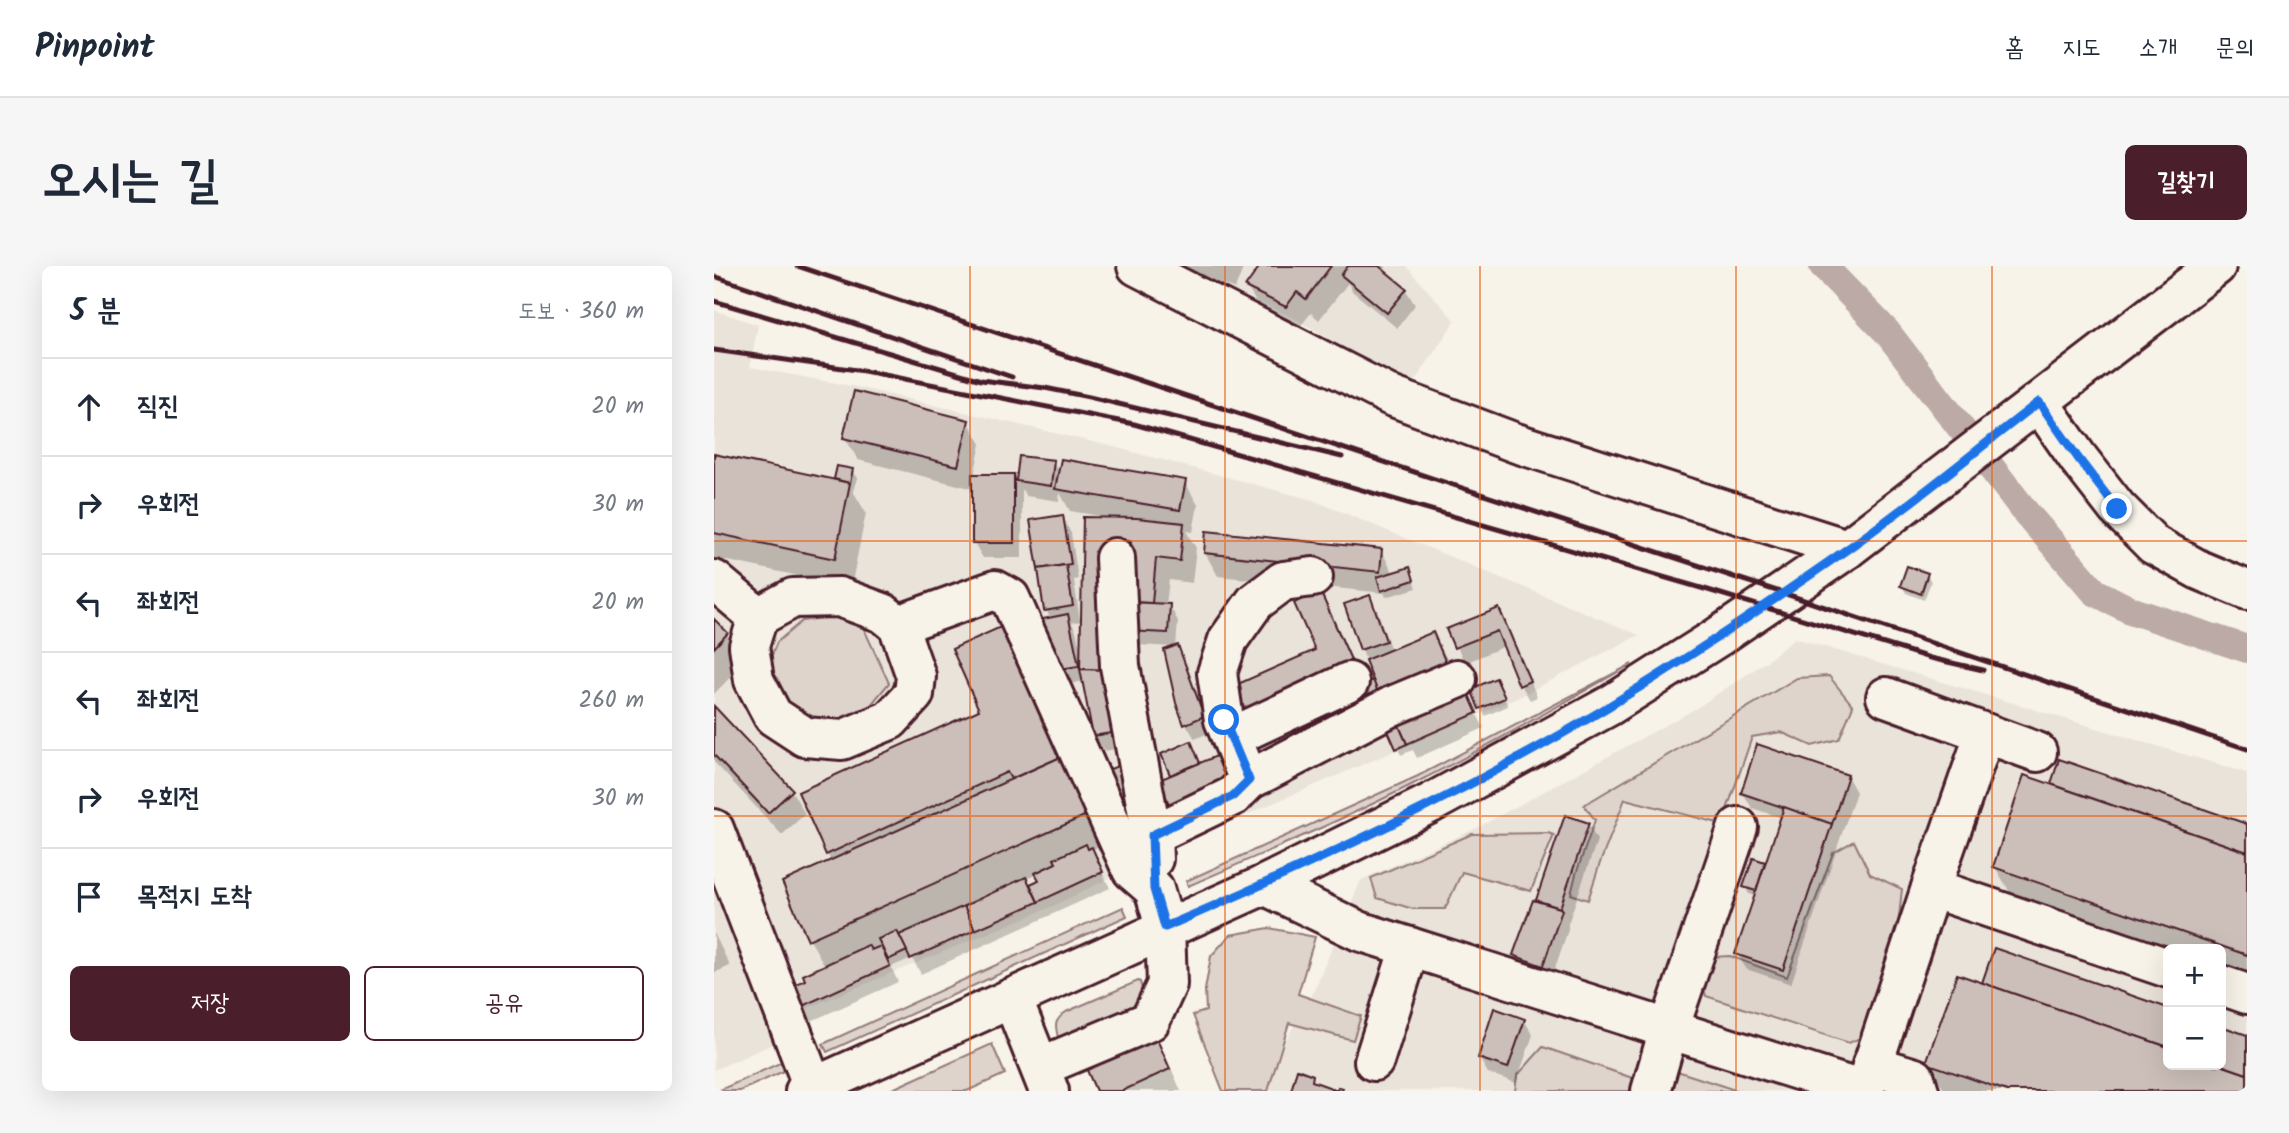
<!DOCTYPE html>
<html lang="ko">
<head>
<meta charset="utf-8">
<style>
	:root { --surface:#fff; --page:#f6f6f7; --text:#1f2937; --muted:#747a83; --line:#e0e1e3; --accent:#4a1f2b }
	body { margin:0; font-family:Kalam,"Poor Story",sans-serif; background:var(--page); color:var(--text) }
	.controls { position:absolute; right:21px; bottom:21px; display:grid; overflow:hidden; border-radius:10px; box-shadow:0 7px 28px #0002 }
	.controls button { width:63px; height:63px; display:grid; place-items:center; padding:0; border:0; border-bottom:2px solid var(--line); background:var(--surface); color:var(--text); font:35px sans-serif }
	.stop { position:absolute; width:21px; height:21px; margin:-16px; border:5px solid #1a73e8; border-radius:50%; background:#fff }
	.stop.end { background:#1a73e8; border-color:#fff; box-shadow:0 2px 7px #0008 }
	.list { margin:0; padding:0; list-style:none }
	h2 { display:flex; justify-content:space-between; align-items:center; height:91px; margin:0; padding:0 28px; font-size:30px }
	h2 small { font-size:23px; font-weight:400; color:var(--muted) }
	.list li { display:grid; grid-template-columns:46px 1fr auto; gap:21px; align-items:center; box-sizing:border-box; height:98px; padding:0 28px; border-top:2px solid var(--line) }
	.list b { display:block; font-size:26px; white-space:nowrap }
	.list em { font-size:23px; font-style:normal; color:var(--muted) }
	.actions { display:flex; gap:14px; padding:21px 28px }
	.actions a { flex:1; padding:16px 0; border:2px solid var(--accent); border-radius:10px; text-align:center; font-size:24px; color:var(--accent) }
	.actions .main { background:var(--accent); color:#fff }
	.icon { flex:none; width:38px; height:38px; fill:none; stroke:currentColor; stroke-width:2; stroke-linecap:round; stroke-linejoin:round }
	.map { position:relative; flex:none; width:1533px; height:825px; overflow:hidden; border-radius:10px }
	header { display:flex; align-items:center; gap:42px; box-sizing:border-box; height:98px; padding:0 35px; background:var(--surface); border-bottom:2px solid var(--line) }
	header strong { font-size:33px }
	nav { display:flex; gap:38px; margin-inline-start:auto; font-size:24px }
	.intro { display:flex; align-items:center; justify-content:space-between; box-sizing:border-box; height:168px; padding:0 42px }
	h1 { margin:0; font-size:49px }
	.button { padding:18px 32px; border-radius:10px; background:var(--accent); color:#fff; font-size:24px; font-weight:700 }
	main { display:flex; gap:42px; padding:0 42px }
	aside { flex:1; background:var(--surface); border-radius:10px; box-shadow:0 7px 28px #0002 }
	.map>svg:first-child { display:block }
</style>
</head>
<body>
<header>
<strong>Pinpoint</strong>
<nav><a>홈</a><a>지도</a><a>소개</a><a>문의</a></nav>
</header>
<div class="intro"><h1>오시는 길</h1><a class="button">길찾기</a></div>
<main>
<aside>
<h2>5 분<small>도보 · 360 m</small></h2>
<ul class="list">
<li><svg class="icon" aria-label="ahead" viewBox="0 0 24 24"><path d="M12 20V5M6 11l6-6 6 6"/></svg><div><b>직진</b></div><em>20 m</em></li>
<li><svg class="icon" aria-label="right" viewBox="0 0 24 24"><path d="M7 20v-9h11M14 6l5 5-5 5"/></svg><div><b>우회전</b></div><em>30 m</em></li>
<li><svg class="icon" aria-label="left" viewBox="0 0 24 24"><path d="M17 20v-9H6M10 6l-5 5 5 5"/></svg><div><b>좌회전</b></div><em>20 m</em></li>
<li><svg class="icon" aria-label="left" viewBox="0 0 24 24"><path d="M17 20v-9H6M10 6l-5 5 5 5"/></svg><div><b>좌회전</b></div><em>260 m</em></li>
<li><svg class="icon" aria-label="right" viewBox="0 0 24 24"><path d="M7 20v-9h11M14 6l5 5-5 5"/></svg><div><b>우회전</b></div><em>30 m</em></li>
<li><svg class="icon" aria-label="arrive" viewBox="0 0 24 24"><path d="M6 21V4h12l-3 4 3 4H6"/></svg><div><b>목적지 도착</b></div></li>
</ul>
<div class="actions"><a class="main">저장</a><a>공유</a></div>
</aside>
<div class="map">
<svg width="1533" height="825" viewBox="0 0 1533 825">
	<rect width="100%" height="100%" fill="#f7f3e8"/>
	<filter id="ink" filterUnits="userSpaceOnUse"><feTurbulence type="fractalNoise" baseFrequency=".0143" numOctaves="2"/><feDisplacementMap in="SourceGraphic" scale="14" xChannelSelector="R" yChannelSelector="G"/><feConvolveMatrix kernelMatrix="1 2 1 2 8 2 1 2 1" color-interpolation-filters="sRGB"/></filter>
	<g filter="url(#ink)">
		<!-- built -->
		<g fill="#eae3da" fill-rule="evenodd">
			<polygon points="464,0 692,0 741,55 697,121 580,52"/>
			<polygon points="0,44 44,59 36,101 143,121 396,180 599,234 925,369 803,432 467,577 335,642 55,758 61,777 0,804"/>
			<path d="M 1081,372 L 1533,507 L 1533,825 L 542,825 L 598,729 L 647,614 L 763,562 L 981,443 L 1053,395 ZM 1454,683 L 1507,683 L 1507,799 L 1454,799 Z"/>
		</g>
		<!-- green -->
		<g fill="#ded4cc" stroke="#947a7c" stroke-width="2">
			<polygon points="134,348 145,352 175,417 151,446 129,456 87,458 75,442 54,399 63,376 88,355"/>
			<path d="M 918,398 C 848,438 779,478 707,514 C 631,553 552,586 474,620 L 472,615 L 704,510 Z"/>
			<polygon points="1115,410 1139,440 1125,473 1098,480 1067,466 1038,471 1008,558 911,533 886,597 874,634 857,628 862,608 881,554 870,539 1083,412"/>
			<polygon points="834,567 840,569 817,625 748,606 731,643 699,643 663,632 657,612 758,568"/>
			<polygon points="1140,575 1156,608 1188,623 1182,678 1148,771 1135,777 992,730 988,715 998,691 1016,690 1073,711 1119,587"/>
			<polygon points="409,641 413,650 113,786 109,778"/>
			<polygon points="555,662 601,671 584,728 647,750 639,774 575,757 554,825 509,825 479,749 492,745 491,724 497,690 516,669"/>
			<path d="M 424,715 L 426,716 L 428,723 L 423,744 L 345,775 C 341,760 339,755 352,746 Z"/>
			<polygon points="278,778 291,808 253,825 174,825"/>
			<polygon points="829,781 927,815 924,825 801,825 803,810"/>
			<polygon points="68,796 72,804 26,825 4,825"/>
			<polygon points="957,803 1024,825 951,825"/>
		</g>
		<!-- shadow -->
		<g fill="#0003" fill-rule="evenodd">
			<polygon points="461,0 530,0 521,23"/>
			<polygon points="549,0 671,0 672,2 669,5 692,24 701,39 683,62 638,25 634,17 605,54 597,47 585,62 546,43 533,21"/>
			<polygon points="254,155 267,178 260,209 299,210 303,216 306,192 339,196 346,207 471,216 484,239 479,266 472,265 482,282 478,317 455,314 452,339 455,339 464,355 462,381 472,396 497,466 481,473 472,458 461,381 422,379 411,481 390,485 381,470 370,415 350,419 337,353 332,344 318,256 348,251 357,267 364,313 360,314 366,355 358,357 362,365 367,386 392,251 356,245 346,227 345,235 312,230 308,223 308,292 269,292 260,277 260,223 144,194 131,172"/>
			<polygon points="0,189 122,215 124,202 138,205 143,212 139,225 152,247 137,321 0,292"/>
			<polygon points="667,284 680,308 695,303 703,322 672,331 670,327 504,310 491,287"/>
			<polygon points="1213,308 1217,316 1210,334 1192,327 1188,320"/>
			<path d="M 606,327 L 619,350 L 650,420 L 661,414 L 647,383 L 655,331 L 664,346 L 677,385 L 719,369 L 732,391 L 749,434 L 754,431 L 770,462 L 703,492 L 699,484 L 687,489 L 674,463 L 565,521 L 527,445 L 603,385 ZM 720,435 L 725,444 L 713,449 L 708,439 Z"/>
			<polygon points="784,344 793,359 823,431 816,434 807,419 791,380 751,397 735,364"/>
			<polygon points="0,356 13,368 30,397 0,428"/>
			<path d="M 290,362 L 391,578 L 377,584 L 396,622 L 207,708 L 198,692 L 177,701 L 184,716 L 93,757 L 84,742 L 93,715 L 111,700 L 96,674 L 71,617 L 118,596 L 113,588 L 268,445 ZM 324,608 L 327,615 L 316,620 L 312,613 ZM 168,678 L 173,688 L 171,690 L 165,679 Z"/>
			<polygon points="785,421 794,440 771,450 759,424"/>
			<polygon points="0,443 78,525 91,548 68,569 0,496"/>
			<polygon points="1133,510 1142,526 1077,718 1032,703 1023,687 1042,630 1035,628 1031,621 1050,598 1052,600 1068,552 1038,542 1029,527"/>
			<polygon points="1339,518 1533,560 1533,711 1507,702 1507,683 1454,683 1298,630 1281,601 1341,522"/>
			<polygon points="852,551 874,558 883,574 854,658 854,664 837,714 810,704 801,689 820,636 823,635"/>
			<polygon points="0,667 16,700 0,707"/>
			<polygon points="1281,684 1454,744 1454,799 1507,799 1507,762 1533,771 1533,825 1231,825 1214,797 1269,719"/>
			<polygon points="810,754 819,769 802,817 774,807 765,792"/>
			<polygon points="438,766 451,788 467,825 384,825"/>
		</g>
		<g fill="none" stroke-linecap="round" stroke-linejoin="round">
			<!-- canal -->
			<polyline stroke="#bcaaa7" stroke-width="28" points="1109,0 1173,66 1313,248 1381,326 1416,344 1533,383"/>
		</g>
		<!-- building -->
		<g fill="#ccbfb9" stroke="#4a1f2b" stroke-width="2">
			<polygon points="546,0 617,0 592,33 583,26 572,41 531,21"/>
			<polygon points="634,0 665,0 693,23 673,47 627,9"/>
			<polygon points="140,125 255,154 244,200 129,172"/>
			<polygon points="0,188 136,217 121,293 0,267"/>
			<polygon points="305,190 340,194 337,220 302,215"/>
			<polygon points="347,193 472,214 466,244 341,223"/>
			<polygon points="123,200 139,203 136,217 120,213"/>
			<rect x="258" y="208" width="42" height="69"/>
			<polygon points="349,249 357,298 324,303 316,254"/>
			<polygon points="369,251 423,252 470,257 466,295 442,292 438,337 413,336 417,275 393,274 391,404 366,403"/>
			<polygon points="492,265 668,283 666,306 490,287"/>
			<polygon points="352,299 359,340 330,345 324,303"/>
			<polygon points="1193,300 1214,307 1207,328 1186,320"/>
			<polygon points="696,301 700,314 667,325 663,311"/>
			<polygon points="606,325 638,396 525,446 515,422 601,384 580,337"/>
			<polygon points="656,329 672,375 646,384 630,338"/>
			<polygon points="413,336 456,338 454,367 412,365"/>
			<polygon points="785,342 816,415 805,420 783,365 740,382 732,363"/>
			<polygon points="354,348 365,400 339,404 329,353"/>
			<polygon points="0,353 14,367 0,382"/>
			<polygon points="291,359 349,490 297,513 293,506 112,589 84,526 265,444 238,383"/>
			<polygon points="719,366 737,409 668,437 651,394"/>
			<polygon points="464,379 490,450 470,459 462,437 450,384"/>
			<polygon points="366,403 391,404 403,466 379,470"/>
			<polygon points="782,412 791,432 765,443 757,423"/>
			<polygon points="659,414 668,437 550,499 538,477"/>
			<polygon points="755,429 763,447 693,478 682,453 702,444 705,451"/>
			<polygon points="0,440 79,524 54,547 0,489"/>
			<polygon points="682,453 693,478 682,483 671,458"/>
			<polygon points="477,475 486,497 456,509 447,488"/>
			<polygon points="1043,478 1134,509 1118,558 1027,527"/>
			<polygon points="517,484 529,513 457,543 445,514"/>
			<polygon points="349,490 375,548 94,674 68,616"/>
			<polygon points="1345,493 1533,558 1533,586 1337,518"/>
			<polygon points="406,499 426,546 401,557 389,506"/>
			<polygon points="1310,509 1533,586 1533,689 1279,601"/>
			<polygon points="1070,541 1118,558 1069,704 1021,688"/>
			<polygon points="851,549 875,557 846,642 822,634"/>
			<polygon points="372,578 374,583 378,581 389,606 324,636 316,618 325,614 321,607 342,597 340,593"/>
			<polygon points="1039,592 1051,596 1042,625 1029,621"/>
			<polygon points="312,611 324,636 261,664 250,640"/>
			<polygon points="819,634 846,642 848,644 829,700 799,689"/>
			<polygon points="250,640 261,664 196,693 185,669"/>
			<polygon points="183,665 193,685 174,694 164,673"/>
			<polygon points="154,679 157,684 167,680 176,700 82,743 73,722 91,714 89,709"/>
			<polygon points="1280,682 1454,742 1454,781 1268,717"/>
			<polygon points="1243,708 1454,781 1454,799 1507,799 1533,808 1533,825 1293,825 1212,797"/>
			<polygon points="780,742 811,753 794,802 764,792"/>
			<polygon points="1507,760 1533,769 1533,808 1507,799"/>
			<polygon points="439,764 456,803 408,825 382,825 369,795"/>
			<polygon points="583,803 599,809 598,815 623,824 624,821 629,822 628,825 577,825"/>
		</g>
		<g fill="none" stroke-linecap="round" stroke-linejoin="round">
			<!-- minor casing -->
			<g stroke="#4a1f2b" stroke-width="44">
				<g id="minor">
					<polyline points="423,0 677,130 802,177 1133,283"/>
					<polyline points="1325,136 1364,192 1403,242 1440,279 1485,304 1533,324"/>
					<polyline points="401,292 406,400 438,569 439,593"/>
					<polyline points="0,314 44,351 79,332 125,331 169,347 184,359 281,324 296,332 418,604 440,623 451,661 453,718 436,755 326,801"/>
					<polyline points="44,351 35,380 40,414 59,450 91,471 128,474 176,454 200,428 202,410 184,359"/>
					<polyline points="1172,431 1323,486"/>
					<polyline points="518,471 635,416"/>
					<polyline points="535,514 678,440 743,413"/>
					<polyline points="0,563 99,821"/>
					<polyline points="438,569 519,530 535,514 510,454 503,407 514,374 541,336 569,315 599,311"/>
					<polyline points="550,619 645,665 1150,825"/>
					<polyline points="1217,622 1454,702"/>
					<polyline points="1507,719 1533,728"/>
					<polyline points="660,795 696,681"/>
					<polyline points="1158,799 1201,812 1205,825"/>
					<polyline points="937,825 955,763 1024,561"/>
					<polyline points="1150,825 1217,622 1271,467"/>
				</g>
			</g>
			<!-- major casing -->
			<g stroke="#4a1f2b" stroke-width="44">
				<g id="major">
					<polyline points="298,732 335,825"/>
					<polyline points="91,825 550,619 717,537 895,440 1004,371 1133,283 1502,0"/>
				</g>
			</g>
			<!-- minor -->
			<use href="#minor" stroke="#f7f3e8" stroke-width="38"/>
			<!-- major -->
			<use href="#major" stroke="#f7f3e8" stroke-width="38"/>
			<!-- rail -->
			<g stroke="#4a1f2b" stroke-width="5">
				<polyline points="83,0 724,214 1069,327 1533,483"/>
				<polyline points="0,10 298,111"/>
				<polyline points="0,35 267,114 331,122 375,131 628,191"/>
				<polyline points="0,84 150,105 420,158 994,324 1216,392 1269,404"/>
			</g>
		</g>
	</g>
	<g fill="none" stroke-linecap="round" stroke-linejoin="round" filter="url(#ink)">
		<!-- route -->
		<path stroke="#1a73e8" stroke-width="9" d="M 510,454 L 535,514 L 519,530 L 438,569 L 440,623 L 451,661 C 603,596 755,525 897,439 C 977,390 1055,338 1132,284 C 1198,238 1261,185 1325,136 L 1364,192 L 1403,243"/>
	</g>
	<!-- grid -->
	<path fill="none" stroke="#e8590c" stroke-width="2" stroke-opacity="0.55" d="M 256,0 L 256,825M 511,0 L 511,825M 766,0 L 766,825M 1022,0 L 1022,825M 1278,0 L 1278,825M 0,275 L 1533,275M 0,550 L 1533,550"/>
</svg>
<div class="controls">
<button>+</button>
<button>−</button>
</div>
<div class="stop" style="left:510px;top:454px"></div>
<div class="stop end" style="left:1403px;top:243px"></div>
</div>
</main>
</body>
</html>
